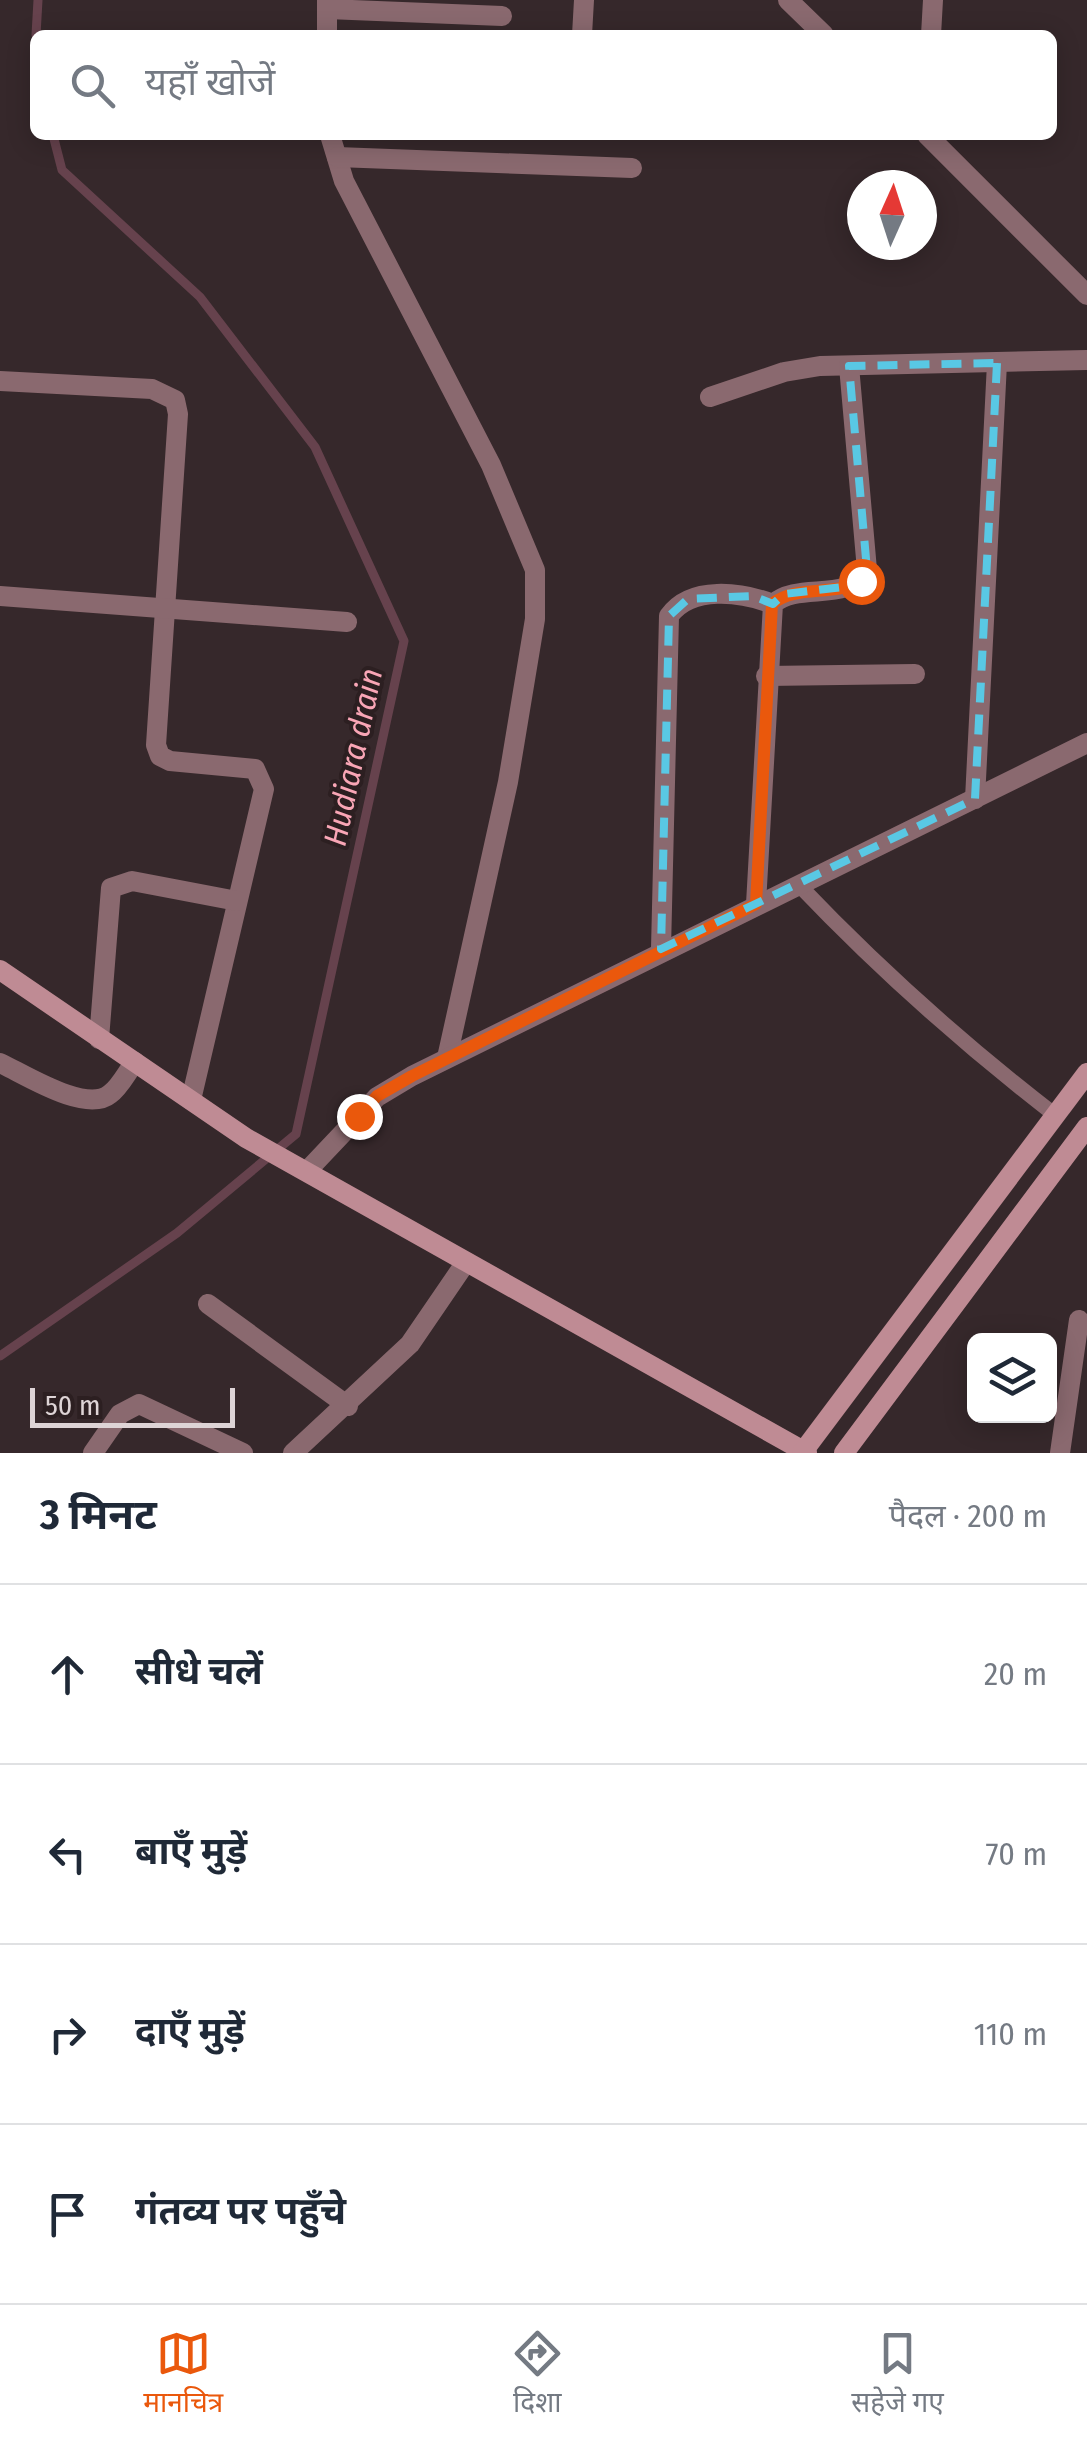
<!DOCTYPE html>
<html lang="hi">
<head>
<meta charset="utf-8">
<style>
	:root { --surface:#fff; --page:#f2f2f3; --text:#1f2937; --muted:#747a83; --line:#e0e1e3; --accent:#ea580c }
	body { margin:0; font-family:"Fira Sans Condensed","Noto Sans Devanagari",sans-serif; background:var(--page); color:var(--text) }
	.controls { position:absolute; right:30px; bottom:30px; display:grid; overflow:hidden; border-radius:15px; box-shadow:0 5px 25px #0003 }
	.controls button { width:90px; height:90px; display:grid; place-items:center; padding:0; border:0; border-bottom:2px solid var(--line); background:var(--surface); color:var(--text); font:50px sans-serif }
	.compass { position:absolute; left:847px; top:170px; width:90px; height:90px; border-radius:50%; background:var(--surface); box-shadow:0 5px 25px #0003; rotate:3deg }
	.scale { position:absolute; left:30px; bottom:25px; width:205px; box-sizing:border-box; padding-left:10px; border:5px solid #ded4d6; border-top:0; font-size:28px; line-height:35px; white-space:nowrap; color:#ded4d6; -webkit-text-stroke:8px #2c1f21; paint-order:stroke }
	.stop { position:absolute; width:30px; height:30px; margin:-22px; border:8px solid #ea580c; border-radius:50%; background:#fff }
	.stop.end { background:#ea580c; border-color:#fff; box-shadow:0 2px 10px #0008 }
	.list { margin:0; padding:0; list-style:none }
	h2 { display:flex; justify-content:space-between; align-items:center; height:130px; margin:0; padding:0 40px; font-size:42px }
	h2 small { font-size:32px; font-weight:400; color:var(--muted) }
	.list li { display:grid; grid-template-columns:65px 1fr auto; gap:30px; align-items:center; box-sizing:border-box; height:180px; padding:0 40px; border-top:2px solid var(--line) }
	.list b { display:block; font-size:38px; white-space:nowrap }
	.list em { font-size:32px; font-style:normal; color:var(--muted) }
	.icon { flex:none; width:55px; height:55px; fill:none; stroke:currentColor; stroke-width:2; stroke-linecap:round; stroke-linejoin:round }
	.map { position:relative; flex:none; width:1087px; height:1453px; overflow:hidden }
	.search { position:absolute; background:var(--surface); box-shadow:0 5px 25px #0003; left:30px; right:30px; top:30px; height:110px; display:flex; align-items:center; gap:25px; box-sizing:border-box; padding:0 35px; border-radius:15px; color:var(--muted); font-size:38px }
	.sheet { height:850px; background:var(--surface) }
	nav { display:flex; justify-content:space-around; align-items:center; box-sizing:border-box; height:140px; border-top:2px solid var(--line); background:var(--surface); font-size:28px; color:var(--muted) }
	nav a { display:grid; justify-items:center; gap:5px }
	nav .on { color:var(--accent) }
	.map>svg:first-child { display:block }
</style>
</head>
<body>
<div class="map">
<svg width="1087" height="1453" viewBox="0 0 1087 1453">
	<rect width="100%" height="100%" fill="#36282b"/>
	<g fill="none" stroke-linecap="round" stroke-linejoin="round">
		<!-- stream -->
		<g stroke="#66424d" stroke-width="9">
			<polyline points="36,35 38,0"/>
			<polyline points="35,50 35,67"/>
			<polyline points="0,1356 177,1233 296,1134 404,641 315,447 200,297 62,170 53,135"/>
		</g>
		<!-- lane -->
		<path stroke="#8a696f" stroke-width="15" d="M 798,884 C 879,969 963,1044 1055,1115"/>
		<!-- street -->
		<g stroke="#8a696f" stroke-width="20">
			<polyline points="788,0 824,35"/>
			<polyline points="327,9 502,16"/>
			<polyline points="327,35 327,0"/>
			<polyline points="582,35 584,0"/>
			<polyline points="931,35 933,0"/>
			<polyline points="330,135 344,181 491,465 535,570 535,619 508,782 447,1058"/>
			<polyline points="927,135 1087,295"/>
			<polyline points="337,157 632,168"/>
			<polyline points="0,381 152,389 175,400 178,414 156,745 160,756 170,761 255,769 264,789 191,1100"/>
			<polyline points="710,397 784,372 820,366 1087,360"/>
			<polyline points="0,596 347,622"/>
			<polyline points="766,676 915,674"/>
			<polyline points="975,799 997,363"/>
			<path d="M 756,904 L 773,604 C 799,581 848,604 867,570 L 849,366"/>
			<path d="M 661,949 L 669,616 C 691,585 741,592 773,604"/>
			<polyline points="99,1039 111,888 132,881 237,901"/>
			<path d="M 0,1063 C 24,1074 86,1114 110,1094 C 120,1087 127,1072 135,1062"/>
			<polyline points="307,1171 377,1097 412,1076 1087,743"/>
			<polyline points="208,1304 348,1406"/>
			<polyline points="93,1453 120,1414 139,1404 243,1453"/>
			<polyline points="293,1453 410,1344 466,1262"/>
			<polyline points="1060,1453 1079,1320"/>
		</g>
		<!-- secondary -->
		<g stroke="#bf8b94" stroke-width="20">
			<polyline points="0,970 246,1138 807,1453"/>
			<polyline points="802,1453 1087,1073"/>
			<polyline points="844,1453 1087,1127"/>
		</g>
	</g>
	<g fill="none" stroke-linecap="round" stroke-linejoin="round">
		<!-- route -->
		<path stroke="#ea580c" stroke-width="12" d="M 359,1116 L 377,1096 L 412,1076 L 756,904 L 772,604 C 797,584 833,597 861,581"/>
	</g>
	<!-- marked area -->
	<path fill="none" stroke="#59c8e4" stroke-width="8" stroke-dasharray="20 12" stroke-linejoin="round" d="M 997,363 L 975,799 L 661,949 L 669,616 L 688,599 L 753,596 L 773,604 L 784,594 L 851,586 L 867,570 L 849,366 Z"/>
	<g text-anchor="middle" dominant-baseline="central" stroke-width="8" stroke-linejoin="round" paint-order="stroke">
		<!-- water labels -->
		<g font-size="32" font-style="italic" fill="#f9a6b6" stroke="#2c1f21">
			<text transform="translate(353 757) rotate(-78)">Hudiara drain</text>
		</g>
	</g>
</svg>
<div class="controls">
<button><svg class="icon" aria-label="layers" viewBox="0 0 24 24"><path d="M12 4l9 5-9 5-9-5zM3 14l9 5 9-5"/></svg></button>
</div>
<svg class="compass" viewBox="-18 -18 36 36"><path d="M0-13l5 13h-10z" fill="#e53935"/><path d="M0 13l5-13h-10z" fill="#747a83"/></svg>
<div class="scale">50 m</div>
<div class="stop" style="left:861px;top:581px"></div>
<div class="stop end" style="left:359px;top:1116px"></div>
<div class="search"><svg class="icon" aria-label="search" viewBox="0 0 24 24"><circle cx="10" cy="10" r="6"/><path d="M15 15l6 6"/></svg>यहाँ खोजें</div>
</div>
<section class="sheet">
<h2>3 मिनट<small>पैदल · 200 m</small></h2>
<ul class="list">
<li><svg class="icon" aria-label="ahead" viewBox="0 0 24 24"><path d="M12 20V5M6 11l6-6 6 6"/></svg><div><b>सीधे चलें</b></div><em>20 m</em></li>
<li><svg class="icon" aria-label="left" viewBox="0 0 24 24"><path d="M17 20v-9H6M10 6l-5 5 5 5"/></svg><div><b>बाएँ मुड़ें</b></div><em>70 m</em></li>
<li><svg class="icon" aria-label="right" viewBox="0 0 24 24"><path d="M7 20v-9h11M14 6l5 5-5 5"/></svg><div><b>दाएँ मुड़ें</b></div><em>110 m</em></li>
<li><svg class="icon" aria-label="arrive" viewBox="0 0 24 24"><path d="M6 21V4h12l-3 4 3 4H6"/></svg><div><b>गंतव्य पर पहुँचे</b></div></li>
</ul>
</section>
<nav>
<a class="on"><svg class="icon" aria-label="map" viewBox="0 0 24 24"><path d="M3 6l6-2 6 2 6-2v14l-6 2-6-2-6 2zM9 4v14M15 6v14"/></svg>मानचित्र</a>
<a><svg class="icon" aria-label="directions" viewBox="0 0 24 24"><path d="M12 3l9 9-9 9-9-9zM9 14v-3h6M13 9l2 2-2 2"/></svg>दिशा</a>
<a><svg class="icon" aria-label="saved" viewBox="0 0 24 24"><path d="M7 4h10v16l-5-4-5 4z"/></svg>सहेजे गए</a>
</nav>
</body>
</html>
